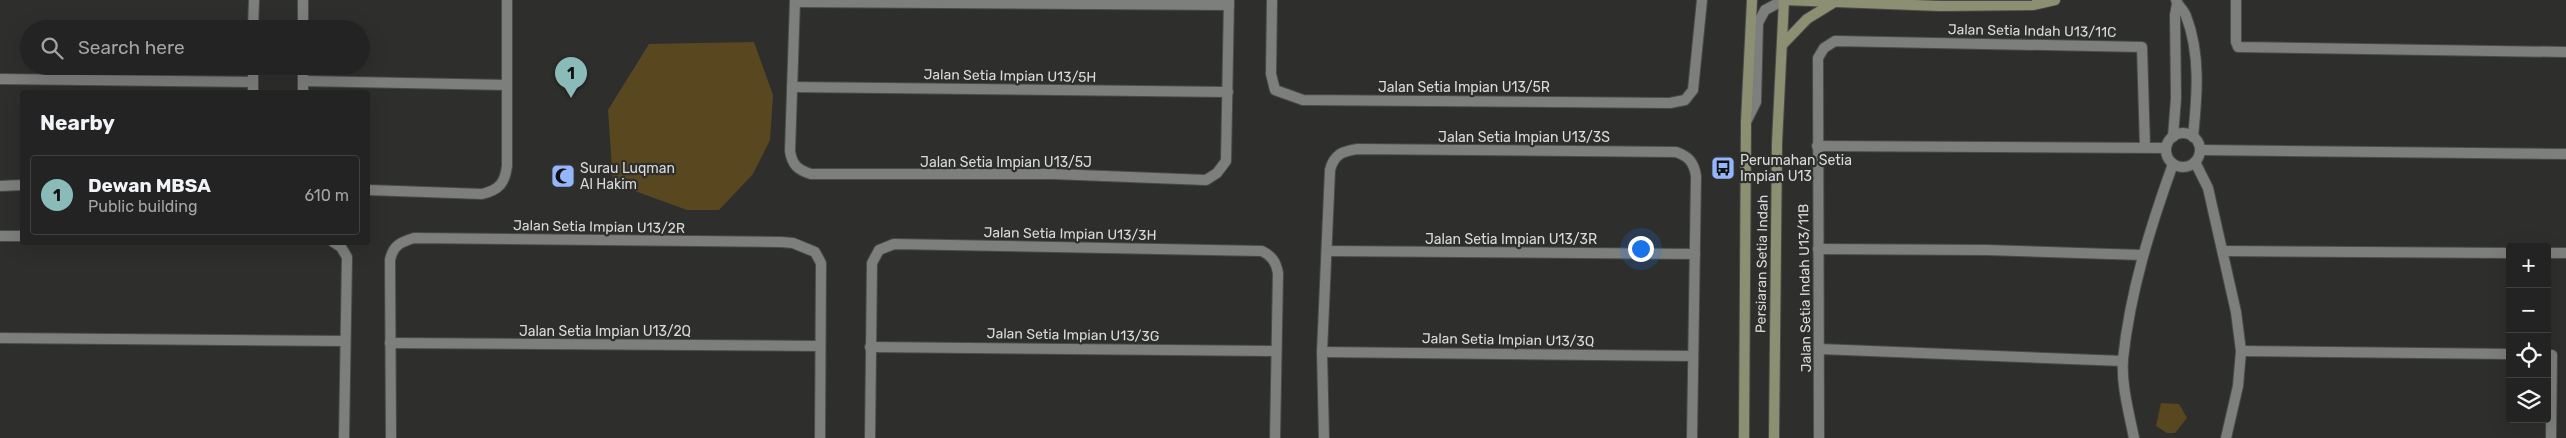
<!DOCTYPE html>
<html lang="en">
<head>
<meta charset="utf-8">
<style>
	:root { --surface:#222322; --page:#2e2f2f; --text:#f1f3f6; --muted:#a2a4a5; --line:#3f4040; --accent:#8bbbb9 }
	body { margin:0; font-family:Rubik,sans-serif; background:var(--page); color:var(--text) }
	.controls { position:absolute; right:15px; bottom:15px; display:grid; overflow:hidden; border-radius:5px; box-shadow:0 5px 20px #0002 }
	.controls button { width:45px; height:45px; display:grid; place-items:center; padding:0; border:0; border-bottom:1px solid var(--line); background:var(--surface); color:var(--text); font:25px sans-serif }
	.you { position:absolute; left:1640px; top:248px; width:18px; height:18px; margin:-12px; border:4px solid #fff; border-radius:50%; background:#1a73e8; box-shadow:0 0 0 8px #1a73e833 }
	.badge { display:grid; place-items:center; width:32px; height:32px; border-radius:50%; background:var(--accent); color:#111; font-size:16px; font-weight:700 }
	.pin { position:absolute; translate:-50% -41px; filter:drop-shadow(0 1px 2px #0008) }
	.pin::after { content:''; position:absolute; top:26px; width:18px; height:15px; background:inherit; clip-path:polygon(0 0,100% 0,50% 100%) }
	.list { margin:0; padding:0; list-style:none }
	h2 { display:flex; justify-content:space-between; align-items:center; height:65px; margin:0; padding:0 20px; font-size:21px }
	h2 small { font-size:16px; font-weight:400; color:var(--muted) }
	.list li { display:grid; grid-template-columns:32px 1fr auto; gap:15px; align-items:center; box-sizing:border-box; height:80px; margin:0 10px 10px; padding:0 10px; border:1px solid var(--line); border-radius:5px }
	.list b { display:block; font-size:19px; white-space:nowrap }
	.list p { margin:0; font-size:16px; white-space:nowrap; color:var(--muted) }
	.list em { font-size:16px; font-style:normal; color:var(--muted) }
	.icon { flex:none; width:28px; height:28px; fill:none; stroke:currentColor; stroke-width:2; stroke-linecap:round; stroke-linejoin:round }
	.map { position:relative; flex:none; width:2566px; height:438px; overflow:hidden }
	.search { position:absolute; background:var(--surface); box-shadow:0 5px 20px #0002; left:20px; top:20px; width:350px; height:55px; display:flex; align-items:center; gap:12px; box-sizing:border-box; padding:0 18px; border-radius:28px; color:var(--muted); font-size:19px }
	.panel { position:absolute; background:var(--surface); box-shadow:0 5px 20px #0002; left:20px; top:90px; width:350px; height:155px; border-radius:5px }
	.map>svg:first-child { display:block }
</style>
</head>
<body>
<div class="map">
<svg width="2566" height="438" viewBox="0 0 2566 438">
	<rect width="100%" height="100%" fill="#2e2f2d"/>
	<!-- green -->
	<g fill="#59471f">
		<polygon points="754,42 773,95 770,140 753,174 719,210 687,210 613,183 608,110 649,44"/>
		<polygon points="2161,403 2179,404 2187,418 2175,433 2167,433 2156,426"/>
	</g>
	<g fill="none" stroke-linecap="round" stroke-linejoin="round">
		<!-- street casing -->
		<g stroke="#494b48" stroke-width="12">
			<g id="street">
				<path d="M 795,0 L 790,151 C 792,165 798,170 811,174 L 1053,174 L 1206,180 L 1217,173 L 1226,161 L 1229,0"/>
				<polyline points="1272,0 1271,74 1275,90 1303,100 1670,103 1685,100 1693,90 1702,0"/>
				<path d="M 2176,0 C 2178,6 2184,10 2186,16 C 2201,54 2197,97 2193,137"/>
				<polyline points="2236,0 2236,42 2238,47 2566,52"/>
				<polyline points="795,2 1229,5"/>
				<polyline points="253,29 254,0"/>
				<polyline points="303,29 303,0"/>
				<polyline points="0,79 253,82"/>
				<polyline points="303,81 507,85"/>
				<polyline points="792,87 1228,92"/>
				<polyline points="253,92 253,66"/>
				<polyline points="303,92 303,66"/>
				<polyline points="1746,122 1756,102 1758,23 1765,10 1784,0"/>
				<circle cx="2183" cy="150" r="17"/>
				<polyline points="2173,137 2176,98 2175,15 2177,4"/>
				<polyline points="1817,146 2166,148"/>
				<polyline points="2200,150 2566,154"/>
				<polyline points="2195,162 2208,188 2236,312 2241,351 2238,386 2226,438"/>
				<polyline points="0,186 22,185"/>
				<path d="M 368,190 L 482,194 C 499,190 505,183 507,166 L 507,0"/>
				<polyline points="0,236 22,236"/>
				<polyline points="333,242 341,247 347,257 344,438"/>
				<polyline points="1818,249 1986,250 2142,255"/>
				<polyline points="1327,251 1695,254"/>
				<polyline points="2223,251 2510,253"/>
				<polyline points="2547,253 2566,253"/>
				<polyline points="0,338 345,341"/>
				<polyline points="390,343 820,346"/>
				<polyline points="870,347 1276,351"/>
				<polyline points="1820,349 2123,361"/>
				<polyline points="2241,351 2510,354"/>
				<polyline points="1322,352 1693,356"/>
				<polyline points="2547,355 2552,355 2551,438"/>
				<path d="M 391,438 L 390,260 C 393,245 401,242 414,238 L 781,242 L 793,243 L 815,252 L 821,263 L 820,438"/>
				<path d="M 870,438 L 872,263 L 879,250 L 894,244 L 1262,251 C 1272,256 1276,262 1278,273 L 1275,438"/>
				<path d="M 1324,438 L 1322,352 L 1330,170 C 1334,154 1343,151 1358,149 L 1676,152 C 1688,156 1694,162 1696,176 L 1692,438"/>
				<polyline points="1819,438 1818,58 1824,48 1835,41 2142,47 2145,147"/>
				<path d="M 2134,438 C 2129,413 2121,384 2123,359 C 2130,292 2150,228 2173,164"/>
			</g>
		</g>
		<!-- secondary casing -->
		<g stroke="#494b48" stroke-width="12">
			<g id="secondary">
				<polyline points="1784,0 1940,6 2033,5 2055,0"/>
				<polyline points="1782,45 1807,19 1833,3"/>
				<polyline points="1744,438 1746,122 1752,0"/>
				<polyline points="1774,438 1777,143 1784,0"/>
			</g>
		</g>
		<!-- street -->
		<use href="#street" stroke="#7d7f7c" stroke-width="10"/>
		<!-- secondary -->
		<use href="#secondary" stroke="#8c8f72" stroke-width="10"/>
	</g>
	<!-- icons -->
	<defs>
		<g id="bus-square" transform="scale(1.25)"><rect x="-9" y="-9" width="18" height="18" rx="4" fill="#95b6fd" stroke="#2e2f2d"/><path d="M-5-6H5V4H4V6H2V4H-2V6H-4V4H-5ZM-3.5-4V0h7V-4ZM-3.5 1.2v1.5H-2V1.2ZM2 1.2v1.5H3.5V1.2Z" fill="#111"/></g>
		<g id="mosque-square" transform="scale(1.25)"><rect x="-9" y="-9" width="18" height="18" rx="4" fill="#95b6fd" stroke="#2e2f2d"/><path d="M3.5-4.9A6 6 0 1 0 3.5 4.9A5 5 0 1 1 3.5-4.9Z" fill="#111"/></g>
	</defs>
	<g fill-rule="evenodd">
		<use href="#bus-square" x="1723" y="168"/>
		<use href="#mosque-square" x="563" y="176"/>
	</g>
	<g text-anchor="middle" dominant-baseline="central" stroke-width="4.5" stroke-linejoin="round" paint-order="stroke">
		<!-- street labels -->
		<g font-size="14" fill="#dadbd9" stroke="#2e2f2d">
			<text transform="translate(2032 31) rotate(1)">Jalan Setia Indah U13/11C</text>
			<text transform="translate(1010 76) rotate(1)">Jalan Setia Impian U13/5H</text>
			<text x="1464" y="87">Jalan Setia Impian U13/5R</text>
			<text x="1524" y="137">Jalan Setia Impian U13/3S</text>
			<text x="1006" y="162">Jalan Setia Impian U13/5J</text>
			<text transform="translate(599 227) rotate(1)">Jalan Setia Impian U13/2R</text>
			<text transform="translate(1070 234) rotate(1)">Jalan Setia Impian U13/3H</text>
			<text x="1511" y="239">Jalan Setia Impian U13/3R</text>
			<text transform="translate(1762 264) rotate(-89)">Persiaran Setia Indah</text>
			<text transform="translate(1805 288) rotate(-91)">Jalan Setia Indah U13/11B</text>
			<text x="605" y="331">Jalan Setia Impian U13/2Q</text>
			<text transform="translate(1073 335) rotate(1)">Jalan Setia Impian U13/3G</text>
			<text transform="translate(1508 340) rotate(1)">Jalan Setia Impian U13/3Q</text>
		</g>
		<!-- poi labels -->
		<g font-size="14" fill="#dadbd9" stroke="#2e2f2d" text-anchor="start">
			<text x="1740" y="160">Perumahan Setia<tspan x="1740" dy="16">Impian U13</tspan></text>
			<text x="580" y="168">Surau Luqman<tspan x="580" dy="16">Al Hakim</tspan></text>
		</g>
	</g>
</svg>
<div class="controls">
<button>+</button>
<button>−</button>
<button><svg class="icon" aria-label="locate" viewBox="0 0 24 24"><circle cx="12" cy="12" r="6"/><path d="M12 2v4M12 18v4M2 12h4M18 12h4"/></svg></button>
<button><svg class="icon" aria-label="layers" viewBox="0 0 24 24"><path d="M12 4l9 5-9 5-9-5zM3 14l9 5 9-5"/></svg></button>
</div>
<div class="you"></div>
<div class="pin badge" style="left:571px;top:98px">1</div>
<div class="search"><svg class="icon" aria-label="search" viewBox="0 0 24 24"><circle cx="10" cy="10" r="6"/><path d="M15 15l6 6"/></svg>Search here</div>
<section class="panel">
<h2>Nearby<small></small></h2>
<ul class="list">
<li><span class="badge">1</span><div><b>Dewan MBSA</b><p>Public building</p></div><em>610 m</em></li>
</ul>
</section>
</div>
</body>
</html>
